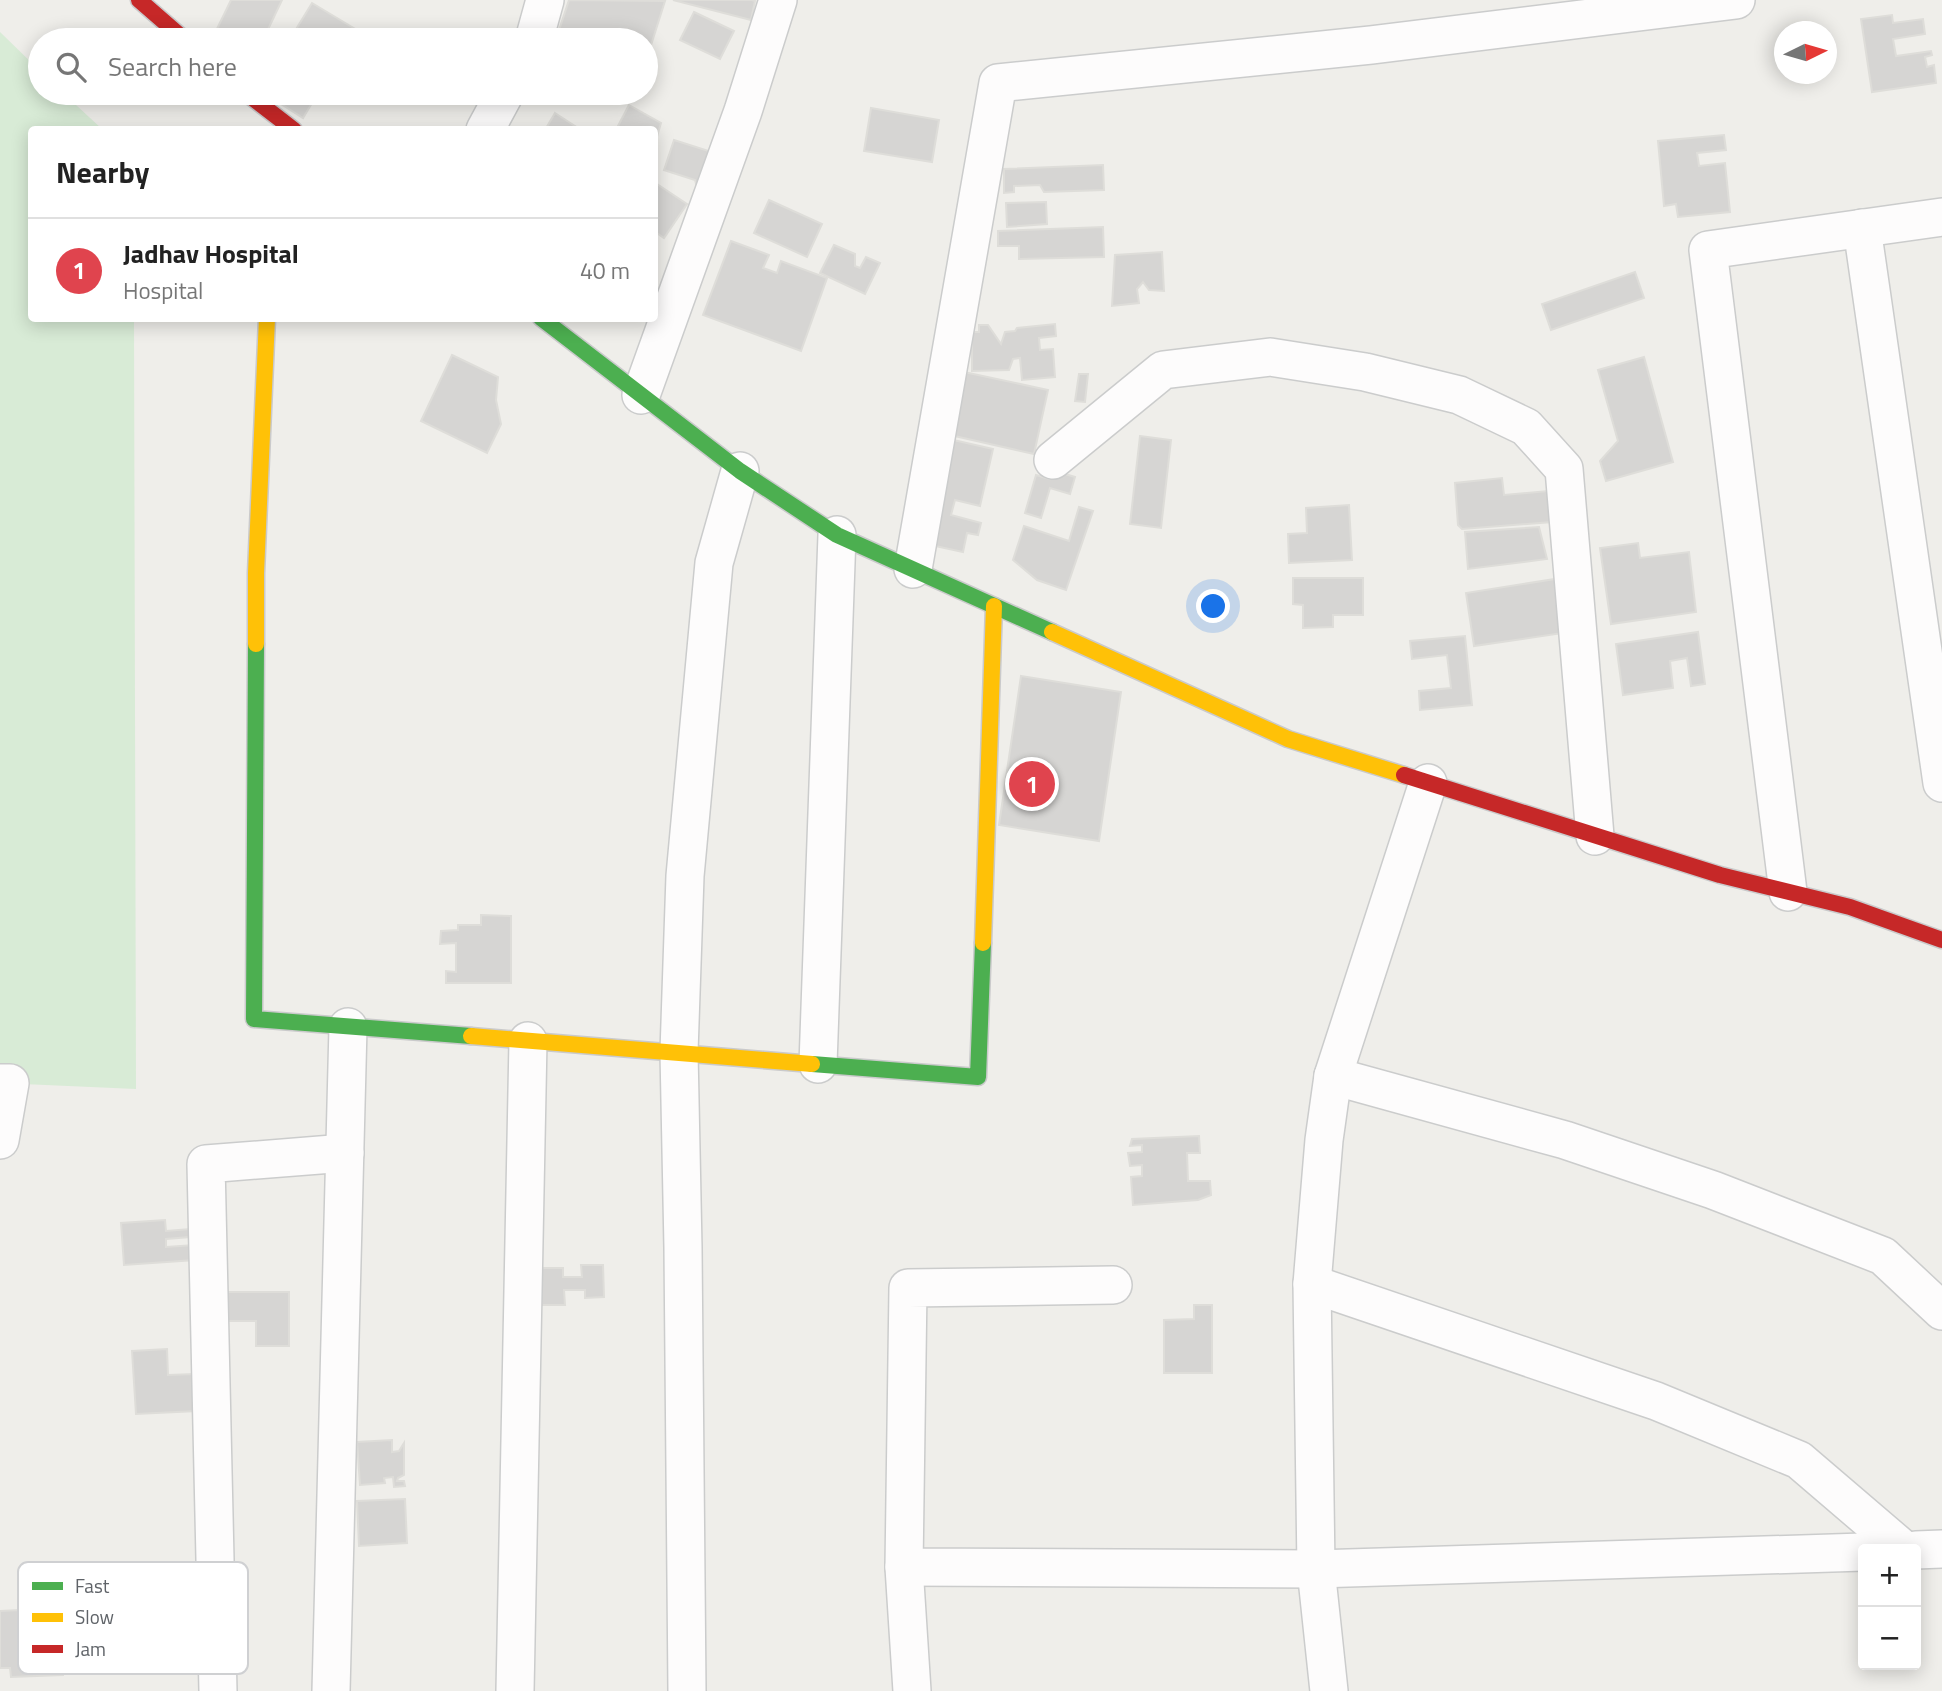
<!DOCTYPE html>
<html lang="en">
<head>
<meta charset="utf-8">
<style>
	:root { --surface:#fff; --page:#f2f2f2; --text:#222; --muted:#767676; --line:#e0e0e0; --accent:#1a73e8 }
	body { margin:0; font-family:"Titillium Web",sans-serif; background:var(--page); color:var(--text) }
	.controls { position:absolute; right:21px; bottom:21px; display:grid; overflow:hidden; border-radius:7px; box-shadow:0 4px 18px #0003 }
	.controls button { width:63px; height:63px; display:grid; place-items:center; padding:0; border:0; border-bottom:2px solid var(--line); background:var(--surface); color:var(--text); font:35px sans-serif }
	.compass { position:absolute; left:1774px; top:21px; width:63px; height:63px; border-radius:50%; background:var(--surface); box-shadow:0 4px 18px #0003; rotate:85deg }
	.you { position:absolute; left:1214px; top:607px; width:24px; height:24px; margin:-18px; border:5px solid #fff; border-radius:50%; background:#1a73e8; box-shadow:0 0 0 10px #1a73e833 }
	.badge { display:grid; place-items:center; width:46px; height:46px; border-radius:50%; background:var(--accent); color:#fff; font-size:23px; font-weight:700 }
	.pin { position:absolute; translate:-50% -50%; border:4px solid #fff; box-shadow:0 2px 7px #0006 }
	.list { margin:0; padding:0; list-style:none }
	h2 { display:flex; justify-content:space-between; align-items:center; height:91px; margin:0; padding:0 28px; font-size:30px }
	h2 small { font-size:23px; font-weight:400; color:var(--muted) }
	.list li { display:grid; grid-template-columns:46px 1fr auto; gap:21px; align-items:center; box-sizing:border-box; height:105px; padding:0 28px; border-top:2px solid var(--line) }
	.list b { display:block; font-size:26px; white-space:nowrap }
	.list p { margin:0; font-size:23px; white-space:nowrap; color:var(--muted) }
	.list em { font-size:23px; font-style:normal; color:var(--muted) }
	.icon { flex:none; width:38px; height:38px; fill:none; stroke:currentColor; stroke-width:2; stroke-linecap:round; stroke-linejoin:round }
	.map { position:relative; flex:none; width:1942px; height:1691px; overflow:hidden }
	.search { position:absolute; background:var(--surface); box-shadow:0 4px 18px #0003; left:28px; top:28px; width:630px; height:77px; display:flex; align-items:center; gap:18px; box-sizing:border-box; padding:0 24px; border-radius:38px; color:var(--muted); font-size:26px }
	.panel { position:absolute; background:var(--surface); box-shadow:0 4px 18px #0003; left:28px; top:126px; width:630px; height:196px; border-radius:7px }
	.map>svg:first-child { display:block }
</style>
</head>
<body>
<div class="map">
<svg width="1942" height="1691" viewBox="0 0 1942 1691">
	<rect width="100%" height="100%" fill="#efeeea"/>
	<!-- green -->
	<polygon fill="#d8ebd6" points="0,32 40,71 40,93 63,93 102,129 32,130 32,318 134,319 136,1089 0,1083"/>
	<!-- building -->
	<g fill="#d6d5d3" stroke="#deddd9" stroke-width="2">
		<polygon points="231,0 282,0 263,40 212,39"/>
		<polygon points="569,0 665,1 646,61 646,40 571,40 557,36"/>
		<polygon points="673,0 752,0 755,1 751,20"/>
		<polygon points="312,3 357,30 351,40 310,40 295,31"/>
		<polygon points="694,12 734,31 720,59 680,40"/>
		<polygon points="1892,15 1893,23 1923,19 1925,34 1893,39 1896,56 1931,51 1932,55 1925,57 1927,67 1934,65 1936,83 1872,92 1861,19"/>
		<polygon points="264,93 318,93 303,118"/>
		<polygon points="629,105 661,123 654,147 654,130 624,130 618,126"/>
		<polygon points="871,108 939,120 932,162 864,151"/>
		<polygon points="555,113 581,130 545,130"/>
		<polygon points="1724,135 1726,150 1697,153 1699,166 1725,163 1730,212 1678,217 1676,204 1664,206 1658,141"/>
		<polygon points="674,140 715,153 697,187 695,180 664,170"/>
		<polygon points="1103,165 1104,190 1044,192 1040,185 1014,186 1014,192 1004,193 1004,169"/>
		<polygon points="654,182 687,204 664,238 654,231"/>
		<polygon points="769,200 822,224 807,257 754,233"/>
		<polygon points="1046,202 1047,224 1007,227 1006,203"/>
		<polygon points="1103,227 1104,257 1019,259 1019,246 998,246 998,231"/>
		<polygon points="731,241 769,255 763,268 777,273 781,261 827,278 801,351 703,315"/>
		<polygon points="834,245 855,254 855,266 860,268 866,257 880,263 865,294 820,273"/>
		<polygon points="1162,252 1164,291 1149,290 1143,282 1137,289 1139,303 1112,306 1115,255"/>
		<polygon points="1635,272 1644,298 1551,330 1542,304"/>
		<polygon points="1055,324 1056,336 1039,338 1040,350 1053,349 1055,377 1022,380 1020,358 1013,359 1009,370 972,371 972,332 979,332 979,325 988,325 1001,344 1005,332 1015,331 1017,328"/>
		<polygon points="452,355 498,377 496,400 501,424 487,453 421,421"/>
		<polygon points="1644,357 1673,462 1606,481 1600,461 1618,441 1598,370"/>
		<polygon points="964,372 1048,390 1034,454 950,435"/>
		<polygon points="1079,374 1088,374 1085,402 1075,401"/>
		<polygon points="1140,436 1171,440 1161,528 1130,524"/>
		<polygon points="949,439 993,449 980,506 955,500 951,515 981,523 978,535 967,533 963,552 926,544"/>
		<polygon points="1055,471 1075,477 1070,494 1050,488 1041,518 1025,513 1036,475 1050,479"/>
		<polygon points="1502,478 1504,495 1548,491 1552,522 1462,529 1458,525 1455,483"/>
		<polygon points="1349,505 1352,560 1289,563 1288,534 1307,533 1306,508"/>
		<polygon points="1079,507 1093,511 1066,590 1037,580 1013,560 1024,526 1069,541"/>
		<polygon points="1539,527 1547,559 1468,569 1465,532"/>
		<polygon points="1638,543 1640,558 1689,552 1696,612 1611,624 1600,548"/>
		<polygon points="1293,578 1363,578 1363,615 1333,615 1333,627 1303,628 1303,605 1293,604"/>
		<polygon points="1555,579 1563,633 1474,646 1466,593"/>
		<polygon points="1698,632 1705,684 1691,686 1687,658 1670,661 1673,688 1623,695 1616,644"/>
		<polygon points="1465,636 1472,705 1420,710 1419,691 1451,688 1447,655 1412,659 1410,641"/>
		<polygon points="1021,676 1121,692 1099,841 999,825"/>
		<polygon points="481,915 511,916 511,983 446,983 446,971 456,972 456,943 440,944 441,931 458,930 458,925 481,925"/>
		<polygon points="1199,1136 1200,1153 1187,1153 1188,1181 1210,1181 1211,1195 1198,1200 1133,1205 1131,1177 1142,1176 1142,1165 1130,1166 1128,1153 1142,1152 1142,1145 1130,1146 1132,1139"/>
		<polygon points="165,1220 166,1231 190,1229 190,1237 166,1239 166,1247 194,1245 195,1260 124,1265 121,1223"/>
		<polygon points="581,1265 603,1265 604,1297 585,1298 585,1290 564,1290 565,1305 542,1305 542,1268 563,1268 563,1277 582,1277"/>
		<polygon points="223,1292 289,1292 289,1346 256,1346 256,1321 224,1321"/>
		<polygon points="1194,1305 1212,1305 1212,1373 1164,1373 1164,1320 1194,1319"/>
		<polygon points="167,1349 168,1375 195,1374 197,1411 136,1414 132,1351"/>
		<polygon points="392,1440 392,1452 399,1451 404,1443 404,1475 398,1478 397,1481 404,1481 405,1486 394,1487 393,1477 384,1478 385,1483 360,1485 357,1442"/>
		<polygon points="405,1499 407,1543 359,1546 357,1501"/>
		<polygon points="61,1608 63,1675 11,1677 10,1668 0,1668 0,1611"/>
	</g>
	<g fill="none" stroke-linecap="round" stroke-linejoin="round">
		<!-- street casing -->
		<g stroke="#cbcccc" stroke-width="40">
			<g id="street">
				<polyline points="534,40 545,0"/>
				<polyline points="485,130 505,93"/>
				<polyline points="1862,228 1942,783"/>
				<polyline points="641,395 743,111 778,0"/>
				<polyline points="1053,460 1163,370 1270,357 1365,372 1459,395 1526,427 1564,469 1595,836"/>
				<polyline points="913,569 998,83 1371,45 1736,0"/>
				<polyline points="1788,892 1708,250 1942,217"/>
				<polyline points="818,1064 837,535"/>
				<polyline points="1333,1076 1565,1140 1713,1190 1883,1256 1942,1311"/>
				<polyline points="0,1083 10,1083 0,1140"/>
				<polyline points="1312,1284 1656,1401 1799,1460 1903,1549"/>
				<polyline points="1113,1285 908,1288 904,1567 1316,1569 1863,1552"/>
				<polyline points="1916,1550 1942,1549"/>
				<polyline points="904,1567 912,1691"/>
				<polyline points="218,1691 206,1164 345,1153"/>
				<polyline points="331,1691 348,1027"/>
				<polyline points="515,1691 528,1041"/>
				<polyline points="687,1691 683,1248 679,1052 685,876 714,563 740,471"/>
				<polyline points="1329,1691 1316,1569 1312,1284 1324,1140 1333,1076 1428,783"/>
			</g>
		</g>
		<!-- fast casing -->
		<g stroke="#cacacb" stroke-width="19">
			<g id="fast">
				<polyline points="541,318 740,471 837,535 1052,632"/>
				<polyline points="256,644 254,1019 471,1036"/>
				<polyline points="812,1064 978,1077 983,943"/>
			</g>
		</g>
		<!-- slow casing -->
		<g stroke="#cacacb" stroke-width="19">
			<g id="slow">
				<polyline points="1052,632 1288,739 1404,775"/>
				<polyline points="256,644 256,573 267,318"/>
				<polyline points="983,943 994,606"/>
				<polyline points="471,1036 812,1064"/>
			</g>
		</g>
		<!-- jam casing -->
		<g stroke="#cacacb" stroke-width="19">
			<g id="jam">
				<polyline points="139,0 185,40"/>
				<polyline points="246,93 294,130"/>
				<polyline points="1404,775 1720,875 1850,907 1942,940"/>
			</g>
		</g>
		<!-- street -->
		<use href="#street" stroke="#fdfcfc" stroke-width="37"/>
		<!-- fast -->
		<use href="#fast" stroke="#4caf50" stroke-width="16"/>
		<!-- slow -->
		<use href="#slow" stroke="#ffc107" stroke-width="16"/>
		<!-- jam -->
		<use href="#jam" stroke="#c62828" stroke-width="16"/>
	</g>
	<!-- legend -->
	<rect x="18" y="1562" width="230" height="112" rx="10" fill="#fff" stroke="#cfd0d2" stroke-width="2"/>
	<rect x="32" y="1582" width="31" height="8" fill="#4caf50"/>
	<rect x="32" y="1613" width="31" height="9" fill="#ffc107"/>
	<rect x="32" y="1645" width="31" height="8" fill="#c62828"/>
	<g font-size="19" fill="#5f6368">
		<text x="75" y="1593">Fast</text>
		<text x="75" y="1624">Slow</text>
		<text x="75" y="1656">Jam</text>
	</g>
</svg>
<div class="controls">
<button>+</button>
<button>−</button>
</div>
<svg class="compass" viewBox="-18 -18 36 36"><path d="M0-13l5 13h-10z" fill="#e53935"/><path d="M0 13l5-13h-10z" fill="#767676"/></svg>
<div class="you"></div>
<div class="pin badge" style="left:1032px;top:784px;background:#e0444e">1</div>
<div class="search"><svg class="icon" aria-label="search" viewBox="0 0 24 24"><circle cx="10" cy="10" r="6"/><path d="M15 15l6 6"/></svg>Search here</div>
<section class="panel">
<h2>Nearby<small></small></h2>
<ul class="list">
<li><span class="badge" style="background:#e0444e">1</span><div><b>Jadhav Hospital</b><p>Hospital</p></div><em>40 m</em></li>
</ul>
</section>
</div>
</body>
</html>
